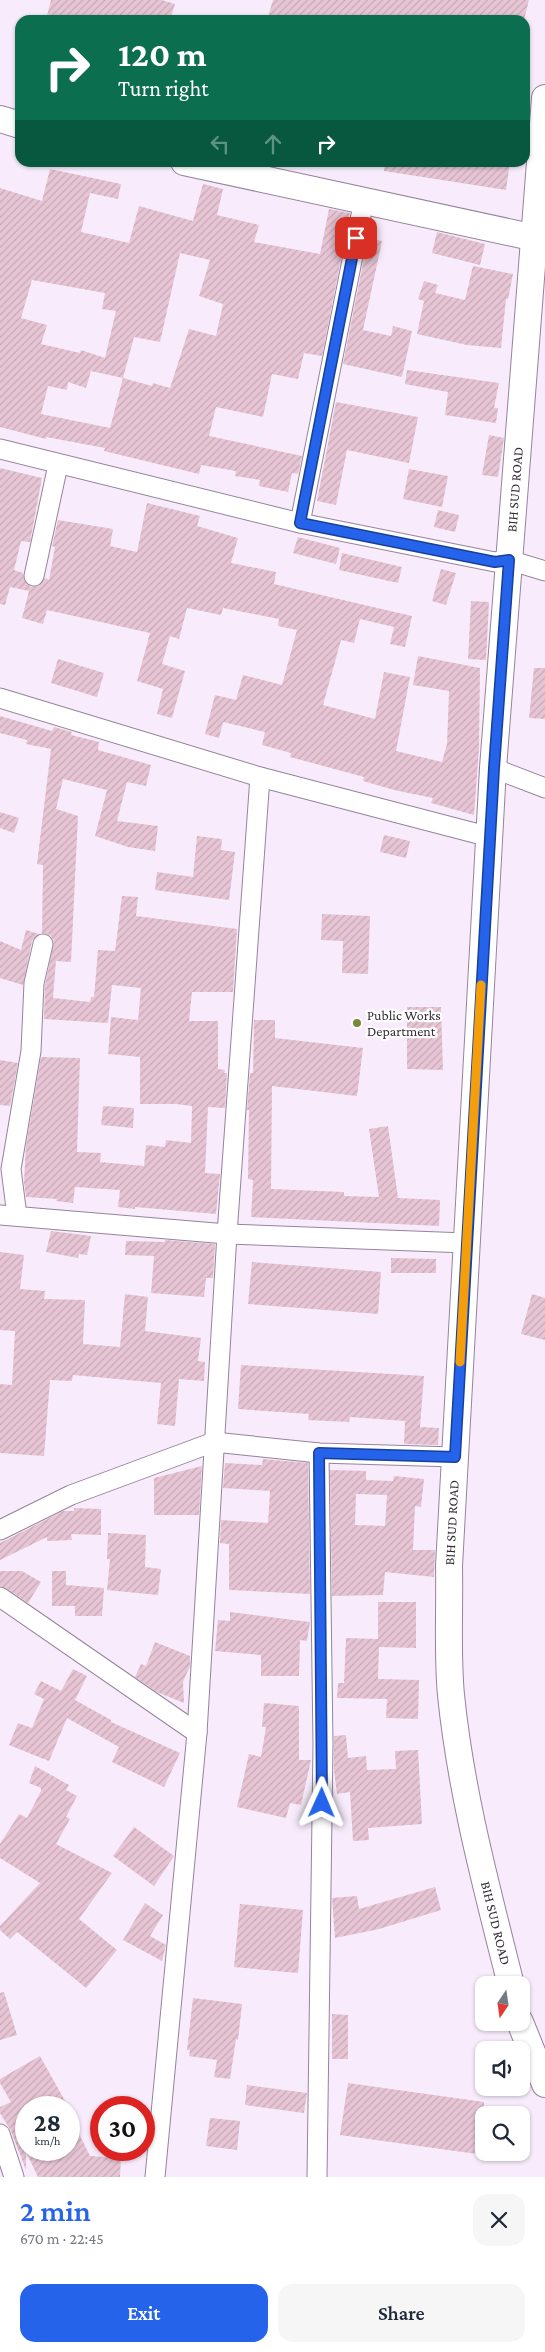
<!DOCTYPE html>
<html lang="en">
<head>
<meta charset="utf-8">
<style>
  :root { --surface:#fff; --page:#f6f6f7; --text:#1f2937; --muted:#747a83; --accent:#2563eb }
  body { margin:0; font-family:"Crimson Pro",serif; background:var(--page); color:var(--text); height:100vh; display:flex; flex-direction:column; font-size:19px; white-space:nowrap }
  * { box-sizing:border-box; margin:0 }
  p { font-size:16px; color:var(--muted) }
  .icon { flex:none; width:28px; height:28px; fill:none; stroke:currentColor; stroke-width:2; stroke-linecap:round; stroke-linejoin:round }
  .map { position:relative; height:2177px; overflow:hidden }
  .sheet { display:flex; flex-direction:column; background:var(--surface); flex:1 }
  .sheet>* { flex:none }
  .guide { position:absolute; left:15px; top:15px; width:515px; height:152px; border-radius:15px; box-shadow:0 1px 4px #0004; background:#0b6e4f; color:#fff; overflow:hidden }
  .needle { width:32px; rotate:193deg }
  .buttons { position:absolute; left:475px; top:1976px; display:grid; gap:10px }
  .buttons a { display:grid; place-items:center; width:55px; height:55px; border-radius:10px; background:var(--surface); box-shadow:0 1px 4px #0004; font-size:25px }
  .speed { position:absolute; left:15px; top:2096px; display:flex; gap:10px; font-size:25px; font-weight:700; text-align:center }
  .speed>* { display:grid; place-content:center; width:65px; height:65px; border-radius:50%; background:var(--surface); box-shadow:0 1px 4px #0004; line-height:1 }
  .speed small { font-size:12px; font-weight:400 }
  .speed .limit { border:8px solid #d22; background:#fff; color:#111 }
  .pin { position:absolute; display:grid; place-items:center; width:42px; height:42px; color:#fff; margin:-21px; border-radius:10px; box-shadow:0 2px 8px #0006 }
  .me { position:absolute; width:55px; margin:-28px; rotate:1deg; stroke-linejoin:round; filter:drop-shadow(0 0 4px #0008) }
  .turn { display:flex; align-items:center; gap:18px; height:105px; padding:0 20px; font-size:22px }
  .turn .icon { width:65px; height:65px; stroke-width:2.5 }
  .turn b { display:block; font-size:35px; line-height:42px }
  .lanes { display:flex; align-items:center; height:48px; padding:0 20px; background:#0003; justify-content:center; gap:25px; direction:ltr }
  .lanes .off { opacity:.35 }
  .round { display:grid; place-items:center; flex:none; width:52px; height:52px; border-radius:15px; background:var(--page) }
  .overview { display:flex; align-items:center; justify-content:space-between; height:85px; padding:0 20px }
  h1 { font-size:30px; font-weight:600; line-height:38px; color:var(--accent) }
  .button { display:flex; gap:10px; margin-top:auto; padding:10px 20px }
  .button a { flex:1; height:58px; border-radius:15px; background:var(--accent); color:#fff; font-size:20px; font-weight:600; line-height:58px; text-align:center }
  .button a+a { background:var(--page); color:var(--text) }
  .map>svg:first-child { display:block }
  .building { fill:url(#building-hatch); fill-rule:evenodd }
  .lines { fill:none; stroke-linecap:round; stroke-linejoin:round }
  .street-casing { stroke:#96839c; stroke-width:21 }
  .secondary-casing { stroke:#96839c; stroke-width:28 }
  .street { stroke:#fff; stroke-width:19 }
  .secondary { stroke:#fff; stroke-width:26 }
  .route-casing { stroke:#184099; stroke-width:12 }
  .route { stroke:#2563eb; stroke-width:9 }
  .slow { stroke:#f59e0b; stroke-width:9 }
  .poi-dot { fill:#788939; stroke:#fefefe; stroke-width:2 }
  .labels { text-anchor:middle; stroke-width:4.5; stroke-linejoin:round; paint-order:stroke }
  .street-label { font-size:14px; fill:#352d37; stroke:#fefefe }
  .poi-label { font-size:14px; fill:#352d37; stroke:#fefefe; text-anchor:start }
</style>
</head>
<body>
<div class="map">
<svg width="545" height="2177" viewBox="0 0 545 2177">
  <defs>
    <pattern id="building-hatch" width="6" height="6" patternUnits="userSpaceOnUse" patternTransform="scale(1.25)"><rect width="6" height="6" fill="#e7c5d4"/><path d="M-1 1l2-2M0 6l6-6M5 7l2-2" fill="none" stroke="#c7aab7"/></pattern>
  </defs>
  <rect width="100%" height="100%" fill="#f8ecfc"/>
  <g class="building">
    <path d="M51,0H162L175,4L170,20H46Z"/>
    <path d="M273,0H529L524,20H409L384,15V20H267Z"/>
    <path d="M385,162H510L506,190L384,171Z"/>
    <path d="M50,169L121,184L118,199L90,193L81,232L129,243L139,206L193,221L203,184L223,189L217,215L259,225L254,242L320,254L329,209L350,213L322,356L304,353L298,379L272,374L263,417L216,407L209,436L302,456L298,474L292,473L288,492L259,486L260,480L235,476L236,471L201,465L199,474L104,451L105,448L46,437V439L0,427V188L42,201ZM180,253L210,260L199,296L223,304L216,336L189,329L170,388L153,383L152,386L123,378L134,337L160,342ZM32,280L105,293L102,309L116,311L105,358L81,350L80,353L41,344L47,325L21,318ZM91,371L123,378L110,428L41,414L48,386L67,390L68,382L86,388Z"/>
    <path d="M437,232L485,244L480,265L432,253Z"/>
    <path d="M368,238L382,241L363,330L391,336L393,326L412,331L402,377L343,364Z"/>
    <path d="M473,266L513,274L508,299H506L501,348L467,345L417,334L424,301L418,299L424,281L438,285L435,293L465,300Z"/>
    <path d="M407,370L499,383L494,408H498L496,423L445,415L448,392L405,384Z"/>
    <path d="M336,402L418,417L409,463L347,450L336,505L317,501Z"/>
    <path d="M489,435L504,438L498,477L482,475Z"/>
    <path d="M0,468L42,478L30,542L21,541L14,570L23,573L24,580L31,587L38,586L45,578L49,580L55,547L52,546L58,520L113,529L110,546L137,552L147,503L200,516L197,526L238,538L231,563L276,572L274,584L412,616L405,647L390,644L394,627L360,619L354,643L341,640L323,705L375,719L384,672L410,677L396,751L442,762L447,744L449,691L413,685L418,656L480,668L479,749L474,815L431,803L433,798L394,790L363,781L364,777L290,757L291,753L262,745L265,732L223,722L219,738L205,734L215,695L236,700L243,675L282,685L297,630L278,626L279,619L223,608L221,615L187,608L179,639L170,636L162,664L185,671L172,718L157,714L163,689L137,681L150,633L47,610L43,624L22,618L29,591L10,587L5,605L0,604Z"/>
    <path d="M409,469L448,476L442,507L403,499Z"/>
    <path d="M438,510L459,515L455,532L434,527Z"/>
    <path d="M298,537L340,548L336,564L293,553Z"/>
    <path d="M342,553L402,567L398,583L339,570Z"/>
    <path d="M441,569L456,573L446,605L432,601Z"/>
    <path d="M471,601L489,602L486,660L468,659Z"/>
    <path d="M58,659L104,673L97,697L51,683Z"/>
    <path d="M534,668H545V719L529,718Z"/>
    <path d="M0,716L52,731L54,727L72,732L71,735L99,742L98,750L151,765L146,786L127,782L117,821L158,826L155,851L128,847L95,836L107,790L63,779L56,809L78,816L71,962L56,961L53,998L90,1002L91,997H94L98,950L115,951L122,896L138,897L136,916L237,929L233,992H192L189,1021H218V1069L225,1070L224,1073H227L225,1108L208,1107L205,1173L220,1174L216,1214L135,1207V1209L118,1207L120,1190L75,1187L73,1203L56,1201L57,1199L26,1197L24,1182L26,1146L41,1057L80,1058L77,1152L101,1153L100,1162L144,1166L146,1145L165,1147L166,1140L191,1143L192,1106L176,1104H140V1057L108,1054L111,1017L138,1020L141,988L112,985L108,1023L44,1019L45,985L54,941L50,935L42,933L43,865L37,864L51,749L26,744L27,740L0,733Z"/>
    <path d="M0,812L19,818L14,833L0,828Z"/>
    <path d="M384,835L410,841L406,858L380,852Z"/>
    <path d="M197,836L222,839L221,850L235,852L229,900L155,890L157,872L193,877Z"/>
    <path d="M322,914L370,916L368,974L342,973L343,941L321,940Z"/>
    <path d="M26,930L39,934L32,941L23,985L0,978V941L21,950Z"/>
    <path d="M407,1007H441L443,1070L407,1069Z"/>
    <path d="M254,1020H275V1038L363,1048L357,1096L272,1086L271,1189L344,1192V1196L379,1197L369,1129L388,1126L398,1198L440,1200L439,1226L251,1217L253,1180L248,1179L249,1110H247L250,1073H253Z"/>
    <path d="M0,1060L18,1063L10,1106L0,1105Z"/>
    <path d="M103,1106L134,1108L133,1128L101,1125Z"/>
    <path d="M51,1231L91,1236L87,1255L79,1254L78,1258L46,1252Z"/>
    <path d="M165,1240L215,1244L213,1278H206L204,1297L151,1293L154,1256L125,1255L126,1241L165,1242Z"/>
    <path d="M0,1252L24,1255L20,1289L45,1291L44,1299L85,1300L83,1344L120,1347L125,1294L148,1297L145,1331L201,1338L198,1361L205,1362L204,1381L179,1379L175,1426L157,1424L161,1383L73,1375L72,1381L50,1380L44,1456L0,1453V1384L12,1385L15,1331L0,1330Z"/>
    <path d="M391,1258L436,1259V1273H391Z"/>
    <path d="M252,1262L381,1272L378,1314L248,1304Z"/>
    <path d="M532,1294L545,1298V1340L521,1334Z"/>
    <path d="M241,1365L424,1376L420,1427L439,1428L438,1445L404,1444L405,1421L350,1417L349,1422L308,1420L309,1414L238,1409Z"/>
    <path d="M263,1459L308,1463L310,1594L229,1590V1544L220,1543L221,1520L268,1523L270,1491L223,1488L225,1463L262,1465Z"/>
    <path d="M202,1466L199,1515H154V1478Z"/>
    <path d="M330,1470L366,1471V1480L393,1481L394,1476L424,1479L421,1507L415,1506L413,1550H435L434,1577L385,1572L383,1595L332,1596ZM356,1494L387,1495L385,1526L355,1525Z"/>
    <path d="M74,1508L101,1509V1535L71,1534L72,1540L47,1541V1537L0,1560V1543L63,1511H74Z"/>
    <path d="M108,1533L146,1535L145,1567L161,1569L158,1595L107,1590L110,1559H107Z"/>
    <path d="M0,1571H22L41,1582L28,1603L6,1588L0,1586Z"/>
    <path d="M52,1571H66V1585L104,1588L102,1616H75V1606H52Z"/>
    <path d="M378,1602H416V1648L379,1647L378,1679L419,1680L418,1719L386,1718L387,1699L337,1698L338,1683H344L346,1638L378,1639Z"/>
    <path d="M230,1612L310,1622L307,1641L300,1640L299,1676H261V1655L215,1651L218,1620L230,1621Z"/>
    <path d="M155,1642L190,1656V1666L183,1682L184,1703L157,1692L135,1677L141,1664L146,1666Z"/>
    <path d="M73,1669L87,1676L75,1700L111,1720V1722L180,1753L164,1787L112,1762L119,1747L67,1718L49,1761L9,1745L18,1723L32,1728L44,1699L34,1694L41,1681L61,1691Z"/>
    <path d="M264,1703L299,1706V1760H311L301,1805L290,1803L286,1818L237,1807L249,1754L261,1757L266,1727H262Z"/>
    <path d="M346,1735L348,1758L366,1756L367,1770L396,1769L395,1751L418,1750L422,1824L368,1828L369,1840L353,1841L350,1792L337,1794L334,1770V1736Z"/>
    <path d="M35,1766L69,1785L66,1790L77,1796L66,1817L70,1819L56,1844L112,1873L79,1919L117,1950L86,1988L17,1932L10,1939L0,1930V1926L40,1883L0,1858V1844L19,1814L27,1818L41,1791V1788L29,1783Z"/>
    <path d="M134,1827L174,1856L154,1886L113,1856Z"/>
    <path d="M435,1887L441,1910L379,1929L335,1938L332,1898L357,1896L359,1909Z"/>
    <path d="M145,1903L163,1915L150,1936L166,1945L162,1961L123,1940Z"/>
    <path d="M240,1904L303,1910L298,1973L234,1967Z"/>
    <path d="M4,1992L17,2035L0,2040V1993Z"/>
    <path d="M193,1998L242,2004L238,2040L236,2039L230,2079L214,2077L217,2060L189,2056L190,2050H187Z"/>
    <path d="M332,2014L348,2015V2059H332Z"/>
    <path d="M40,2056L69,2108H26V2150H69V2113L90,2156L121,2158L120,2177H38L26,2152V2170L11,2131L0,2113V2107L11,2102L0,2083V2079Z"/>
    <path d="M348,2083L484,2102V2155L340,2135Z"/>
    <path d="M247,2085L307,2093L304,2113L245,2105Z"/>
    <path d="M210,2118L240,2121L237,2150L206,2146Z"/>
  </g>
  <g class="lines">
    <g class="street-casing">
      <g id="street">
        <path d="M0,449L300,523L495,562L509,560L545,571"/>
        <path d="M300,523L364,200"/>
        <path d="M34,576L58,465"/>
        <path d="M0,698L260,777L490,837"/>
        <path d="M493,768L545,788"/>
        <path d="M0,1215L227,1234L466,1243"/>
        <path d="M17,1216L11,1169L31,1051L34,983L43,944"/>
        <path d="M0,1530L71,1495L214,1442L319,1453L455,1457"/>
        <path d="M0,1597L197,1733"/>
        <path d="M0,2134L14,2177"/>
        <path d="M155,2177L197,1733L227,1234L260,777"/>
        <path d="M317,2177L323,1744L319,1453"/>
      </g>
    </g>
    <g class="secondary-casing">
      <g id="secondary">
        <path d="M0,119L20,125"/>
        <path d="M184,162L545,240"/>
        <path id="s1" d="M511,1985C487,1889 461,1794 451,1695C447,1653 450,1609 449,1566L493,768L545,98"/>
        <path d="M520,2022L545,2084"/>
      </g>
    </g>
    <use href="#street" class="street"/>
    <use href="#secondary" class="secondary"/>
  </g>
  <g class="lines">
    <g class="route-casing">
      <path id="route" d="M322,1803L319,1453L455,1457L494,768L509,560L495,562L300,523L356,238"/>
    </g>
    <use href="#route" class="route"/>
    <path class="slow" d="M460,1362L481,985"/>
  </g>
  <circle class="poi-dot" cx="357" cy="1023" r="5"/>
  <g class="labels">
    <g class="street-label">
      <text dy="5" stroke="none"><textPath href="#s1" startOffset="1504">BIH SUD ROAD</textPath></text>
      <text dy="5" stroke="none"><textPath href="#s1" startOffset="469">BIH SUD ROAD</textPath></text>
      <text transform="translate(496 1923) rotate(76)" y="5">BIH SUD ROAD</text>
    </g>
    <g class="poi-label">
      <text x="367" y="1020">Public Works<tspan x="367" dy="16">Department</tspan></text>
    </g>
  </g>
</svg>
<div class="buttons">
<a><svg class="needle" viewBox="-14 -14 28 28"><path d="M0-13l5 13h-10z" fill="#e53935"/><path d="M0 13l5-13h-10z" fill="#747a83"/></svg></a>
<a><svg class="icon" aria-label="sound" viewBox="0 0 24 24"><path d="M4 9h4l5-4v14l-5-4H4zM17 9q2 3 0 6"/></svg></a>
<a><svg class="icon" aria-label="search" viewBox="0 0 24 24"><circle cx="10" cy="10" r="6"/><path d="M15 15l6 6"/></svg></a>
</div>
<div class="speed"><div>28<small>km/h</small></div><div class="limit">30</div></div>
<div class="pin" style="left:356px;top:238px;background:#d93025"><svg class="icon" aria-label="arrive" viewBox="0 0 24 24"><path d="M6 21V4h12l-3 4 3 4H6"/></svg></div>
<svg class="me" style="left:322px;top:1803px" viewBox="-20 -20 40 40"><path d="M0-17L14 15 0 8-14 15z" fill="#2563eb" stroke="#fff" stroke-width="4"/></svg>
<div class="guide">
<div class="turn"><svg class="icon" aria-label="right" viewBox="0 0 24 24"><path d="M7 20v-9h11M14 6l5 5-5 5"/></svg><div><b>120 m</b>Turn right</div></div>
<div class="lanes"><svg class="icon off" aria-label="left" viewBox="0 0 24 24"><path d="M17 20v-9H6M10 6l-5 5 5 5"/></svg><svg class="icon off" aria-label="ahead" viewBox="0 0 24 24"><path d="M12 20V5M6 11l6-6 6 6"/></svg><svg class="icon" aria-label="right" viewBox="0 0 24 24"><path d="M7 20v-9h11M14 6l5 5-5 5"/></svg></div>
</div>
</div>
<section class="sheet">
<div class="overview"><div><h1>2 min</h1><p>670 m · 22:45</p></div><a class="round"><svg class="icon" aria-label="close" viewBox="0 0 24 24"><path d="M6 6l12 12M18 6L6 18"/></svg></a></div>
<div class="button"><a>Exit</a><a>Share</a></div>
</section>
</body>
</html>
